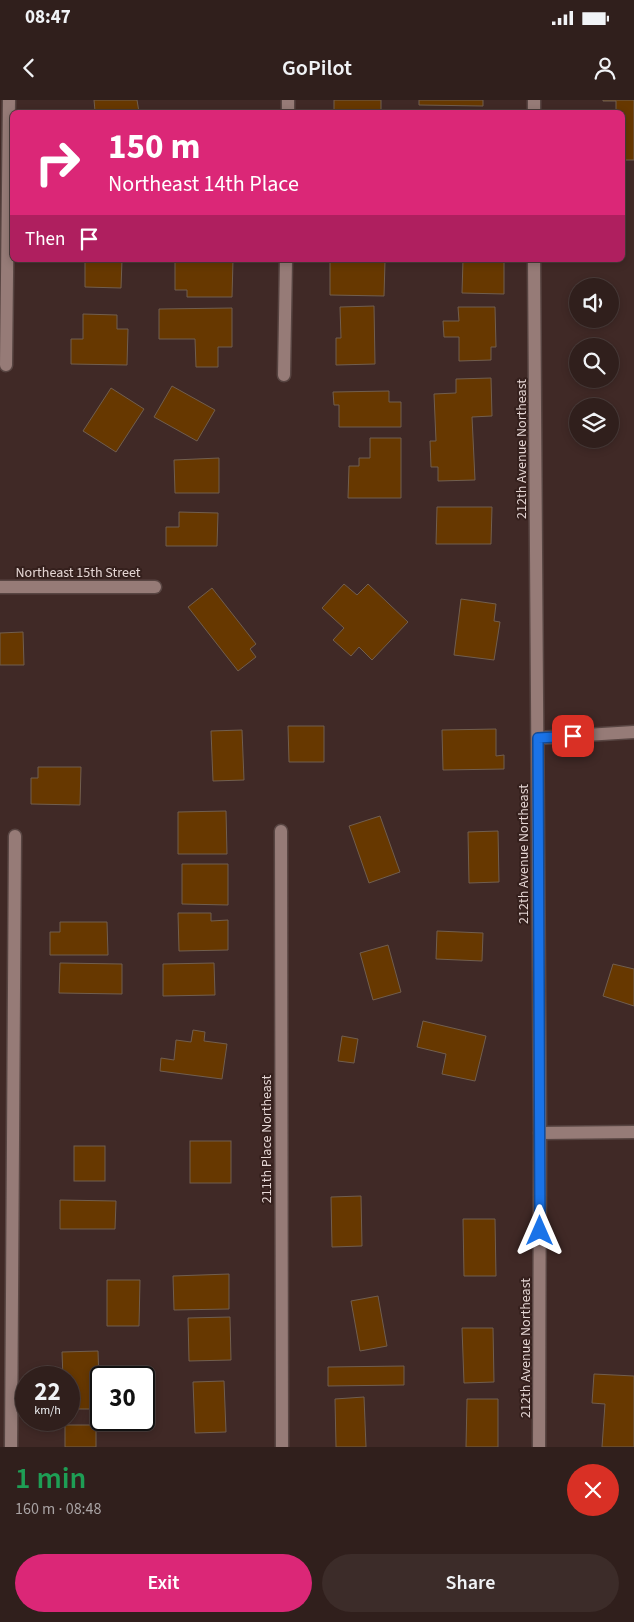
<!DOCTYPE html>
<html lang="en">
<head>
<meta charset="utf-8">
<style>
  :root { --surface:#301f1c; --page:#3c2c29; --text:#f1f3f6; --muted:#a8a2a3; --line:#4b3d3b; --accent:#db2777 }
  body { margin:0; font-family:"Source Sans 3",sans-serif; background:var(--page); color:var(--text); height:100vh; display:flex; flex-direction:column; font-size:19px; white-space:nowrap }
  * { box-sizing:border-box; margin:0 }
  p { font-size:16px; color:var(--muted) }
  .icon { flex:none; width:28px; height:28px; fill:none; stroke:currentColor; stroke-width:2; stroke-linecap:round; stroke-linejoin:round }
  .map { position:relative; height:1347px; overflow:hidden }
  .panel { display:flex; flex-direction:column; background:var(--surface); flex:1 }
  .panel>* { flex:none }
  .top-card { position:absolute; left:10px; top:10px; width:615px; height:152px; border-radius:8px; box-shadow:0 2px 8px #0003,0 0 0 1px var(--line); background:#db2777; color:#fff; overflow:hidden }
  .tools { position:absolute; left:569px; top:178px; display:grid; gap:10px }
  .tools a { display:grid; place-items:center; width:50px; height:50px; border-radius:50%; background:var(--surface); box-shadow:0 2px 8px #0003,0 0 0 1px var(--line); font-size:25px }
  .speed { position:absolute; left:15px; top:1266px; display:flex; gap:10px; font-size:25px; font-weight:700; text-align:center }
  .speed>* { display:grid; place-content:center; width:65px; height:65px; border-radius:50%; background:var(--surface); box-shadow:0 2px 8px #0003,0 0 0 1px var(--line); line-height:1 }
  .speed small { font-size:12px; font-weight:400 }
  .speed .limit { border:2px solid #111; border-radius:8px; background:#fff; color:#111 }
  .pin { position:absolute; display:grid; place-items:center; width:42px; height:42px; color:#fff; margin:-21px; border-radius:10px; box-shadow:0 2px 8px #0006 }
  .me { position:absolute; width:55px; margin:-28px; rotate:0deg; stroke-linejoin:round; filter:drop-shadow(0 0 4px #0008) }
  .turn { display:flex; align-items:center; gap:18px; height:105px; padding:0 15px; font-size:22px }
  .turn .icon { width:65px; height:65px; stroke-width:2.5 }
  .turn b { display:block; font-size:35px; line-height:42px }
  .then { display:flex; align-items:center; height:48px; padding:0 15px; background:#0003; gap:10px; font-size:19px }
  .round { display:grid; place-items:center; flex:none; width:52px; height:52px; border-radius:26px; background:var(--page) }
  .head { display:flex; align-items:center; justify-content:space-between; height:85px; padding:0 15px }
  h1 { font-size:30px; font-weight:600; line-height:38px; color:#1e9e55 }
  .primary-button { display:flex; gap:10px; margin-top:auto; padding:10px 15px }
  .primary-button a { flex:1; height:58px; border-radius:30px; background:var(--accent); color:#fff; font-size:20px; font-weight:600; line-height:58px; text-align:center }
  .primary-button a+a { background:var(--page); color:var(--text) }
  .status { display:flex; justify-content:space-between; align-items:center; height:35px; padding:0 25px; background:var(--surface); direction:ltr }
  .status svg { height:14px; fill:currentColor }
  header { display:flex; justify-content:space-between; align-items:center; height:65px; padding:0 15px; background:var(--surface); font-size:22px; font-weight:600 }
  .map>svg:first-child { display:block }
  .building { fill:#673800; stroke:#715e4e }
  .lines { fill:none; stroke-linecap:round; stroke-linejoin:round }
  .street-casing { stroke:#584542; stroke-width:15 }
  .street { stroke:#967b77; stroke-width:12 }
  .route-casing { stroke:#114b97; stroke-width:12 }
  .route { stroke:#1a73e8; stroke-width:9 }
  .labels { text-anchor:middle; stroke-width:4; stroke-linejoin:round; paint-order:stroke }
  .street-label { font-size:14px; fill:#e5d6d4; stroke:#35201d }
</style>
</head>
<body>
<div class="status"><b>08:47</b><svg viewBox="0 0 49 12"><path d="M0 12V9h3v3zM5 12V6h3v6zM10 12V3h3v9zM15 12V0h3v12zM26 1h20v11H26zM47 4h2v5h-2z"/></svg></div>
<header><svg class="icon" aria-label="back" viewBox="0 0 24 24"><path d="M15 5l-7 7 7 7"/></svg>GoPilot<svg class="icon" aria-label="person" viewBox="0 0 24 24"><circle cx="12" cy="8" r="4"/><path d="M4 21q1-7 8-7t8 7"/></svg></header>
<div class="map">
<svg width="634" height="1347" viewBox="0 0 634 1347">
  <rect width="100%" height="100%" fill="#402926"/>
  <g class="building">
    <path d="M94,0H137L139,12H105V10L95,11Z"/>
    <rect x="334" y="0" width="47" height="12"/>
    <path d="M419,0H483V6L419,5Z"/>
    <path d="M603,0H634V60H624V42H622V12H616V1H603Z"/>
    <path d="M232,10L233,12H175V11Z"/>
    <path d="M85,160H122L121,188L85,187Z"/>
    <path d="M175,160H233L232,197H187V190H175Z"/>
    <path d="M330,160L385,161L384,196L330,195Z"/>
    <path d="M463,160H504V194L462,193Z"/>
    <path d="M374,206L375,264L336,265V238H341L340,207Z"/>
    <path d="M458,207H495L496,247H491V260L459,261V237H444L443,221H459Z"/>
    <path d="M232,208V247H218V267H196L195,239H159V209Z"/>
    <path d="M83,214L117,215V229H128L127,265L71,264V239H83Z"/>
    <path d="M491,278L492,316L472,317L475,380L438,381V367H431L430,341H436L434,294L456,293V279Z"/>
    <path d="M172,286L215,310L197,341L154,317Z"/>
    <path d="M111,288L144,309L116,352L83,331Z"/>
    <path d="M389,291V302H401V327H339V305H334L333,292Z"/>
    <path d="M370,338H401V398H348L349,366H359V358H370Z"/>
    <path d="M219,358V393H175L174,360Z"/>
    <path d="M437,407H492L491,444H436Z"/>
    <path d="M179,412L218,413L217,446H166V427H179Z"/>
    <path d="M344,484L357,495L368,484L408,522L372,560L359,547L351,556L333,540L344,528L322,508Z"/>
    <path d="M212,488L256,544L250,549L256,557L238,571L188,507Z"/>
    <path d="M461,499L496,504L494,521L500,522L494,560L454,555Z"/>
    <path d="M23,532L24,565H0V533Z"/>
    <path d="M288,626H324V662H289Z"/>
    <path d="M496,629V656L504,655V669L443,670L442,630Z"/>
    <path d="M242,630L244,680L213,681L211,631Z"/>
    <path d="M38,667H81L80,705L31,704V678H38Z"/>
    <path d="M226,711L227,754H178V712Z"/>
    <path d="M380,716L400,772L369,783L349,726Z"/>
    <path d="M498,731L499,782L469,783L468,732Z"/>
    <path d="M182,764H228V805L182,804Z"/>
    <path d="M178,813H211V821L228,820V850L179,851Z"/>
    <path d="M60,822H107L108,855H50V832H60Z"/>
    <path d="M437,831L483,833L482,861L436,859Z"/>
    <path d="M388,845L401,892L373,900L360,853Z"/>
    <path d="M60,863L122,864V894L59,893Z"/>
    <path d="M214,863L215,895L163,896V864Z"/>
    <path d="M613,864L634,869V906L603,896Z"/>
    <path d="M423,921L486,936L475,981L442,974L446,954L417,947Z"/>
    <path d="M193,930L205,932L204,941L227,944L222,979L160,971L161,958L174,960L176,940L191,942Z"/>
    <path d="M342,936L358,939L354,963L338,961Z"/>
    <rect x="190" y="1041" width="41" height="42"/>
    <rect x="74" y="1046" width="31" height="35"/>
    <path d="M361,1096L362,1146L332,1147L331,1097Z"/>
    <path d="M60,1100L116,1101L115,1129H60Z"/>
    <path d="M463,1119H495L496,1176H464Z"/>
    <path d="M229,1174V1209L174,1210L173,1176Z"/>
    <path d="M107,1180H140L139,1226H107Z"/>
    <path d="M378,1196L387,1246L360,1251L351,1201Z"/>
    <path d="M230,1217L231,1260L189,1261L188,1218Z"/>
    <path d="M462,1228H493L494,1282L464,1283Z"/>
    <path d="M98,1251L99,1282H101V1309H69V1278H63L62,1252Z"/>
    <path d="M404,1266V1285L328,1286V1267Z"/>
    <path d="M594,1274L634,1276V1347H602L605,1304L592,1303Z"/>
    <path d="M224,1281L226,1332L195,1333L193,1282Z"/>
    <path d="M364,1297L366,1347H336L335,1299Z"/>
    <path d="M467,1299H498V1347H466Z"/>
    <rect x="65" y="1325" width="31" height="22"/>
  </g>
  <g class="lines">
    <g class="street-casing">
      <g id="street">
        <path d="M288,12V0"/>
        <path d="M534,12V0"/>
        <path d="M534,160L540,1033L539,1347"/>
        <path d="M6,265L9,0"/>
        <path d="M284,275L286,160"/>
        <path d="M0,487H155"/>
        <path d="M538,638L634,632"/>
        <path d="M281,731L282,1347"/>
        <path d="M540,1033L634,1032"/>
        <path d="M11,1347L15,736"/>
      </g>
    </g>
    <use href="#street" class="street"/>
  </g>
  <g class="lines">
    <g class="route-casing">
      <path id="route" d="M540,1131L538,638L573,636"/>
    </g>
    <use href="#route" class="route"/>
  </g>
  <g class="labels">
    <g class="street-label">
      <text transform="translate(521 349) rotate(-90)" y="5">212th Avenue Northeast</text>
      <text x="78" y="477">Northeast 15th Street</text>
      <text transform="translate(523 754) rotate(-90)" y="5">212th Avenue Northeast</text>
      <text transform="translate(266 1039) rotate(-90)" y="5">211th Place Northeast</text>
      <text transform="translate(525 1248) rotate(-90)" y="5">212th Avenue Northeast</text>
    </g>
  </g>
</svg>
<div class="tools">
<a><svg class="icon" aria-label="sound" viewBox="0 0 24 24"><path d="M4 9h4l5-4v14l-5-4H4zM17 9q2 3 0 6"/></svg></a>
<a><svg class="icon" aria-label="search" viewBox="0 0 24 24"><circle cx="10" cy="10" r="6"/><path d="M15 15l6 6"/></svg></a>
<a><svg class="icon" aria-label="layers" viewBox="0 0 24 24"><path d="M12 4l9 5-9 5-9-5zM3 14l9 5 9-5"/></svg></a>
</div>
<div class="speed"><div>22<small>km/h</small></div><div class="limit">30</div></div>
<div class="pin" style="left:573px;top:636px;background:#d93025"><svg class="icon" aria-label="arrive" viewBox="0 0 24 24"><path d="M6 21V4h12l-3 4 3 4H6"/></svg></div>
<svg class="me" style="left:540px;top:1131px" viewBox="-20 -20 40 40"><path d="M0-17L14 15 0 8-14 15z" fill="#1a73e8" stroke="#fff" stroke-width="4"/></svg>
<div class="top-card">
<div class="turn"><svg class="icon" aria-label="right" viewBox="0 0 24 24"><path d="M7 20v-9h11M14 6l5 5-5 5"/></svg><div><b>150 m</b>Northeast 14th Place</div></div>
<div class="then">Then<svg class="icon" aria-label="arrive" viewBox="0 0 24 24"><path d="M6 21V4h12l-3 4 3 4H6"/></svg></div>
</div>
</div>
<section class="panel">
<div class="head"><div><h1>1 min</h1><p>160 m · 08:48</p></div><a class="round" style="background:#d93025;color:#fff"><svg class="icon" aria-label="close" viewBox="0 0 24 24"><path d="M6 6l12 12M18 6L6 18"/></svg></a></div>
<div class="primary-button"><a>Exit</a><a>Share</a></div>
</section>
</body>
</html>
